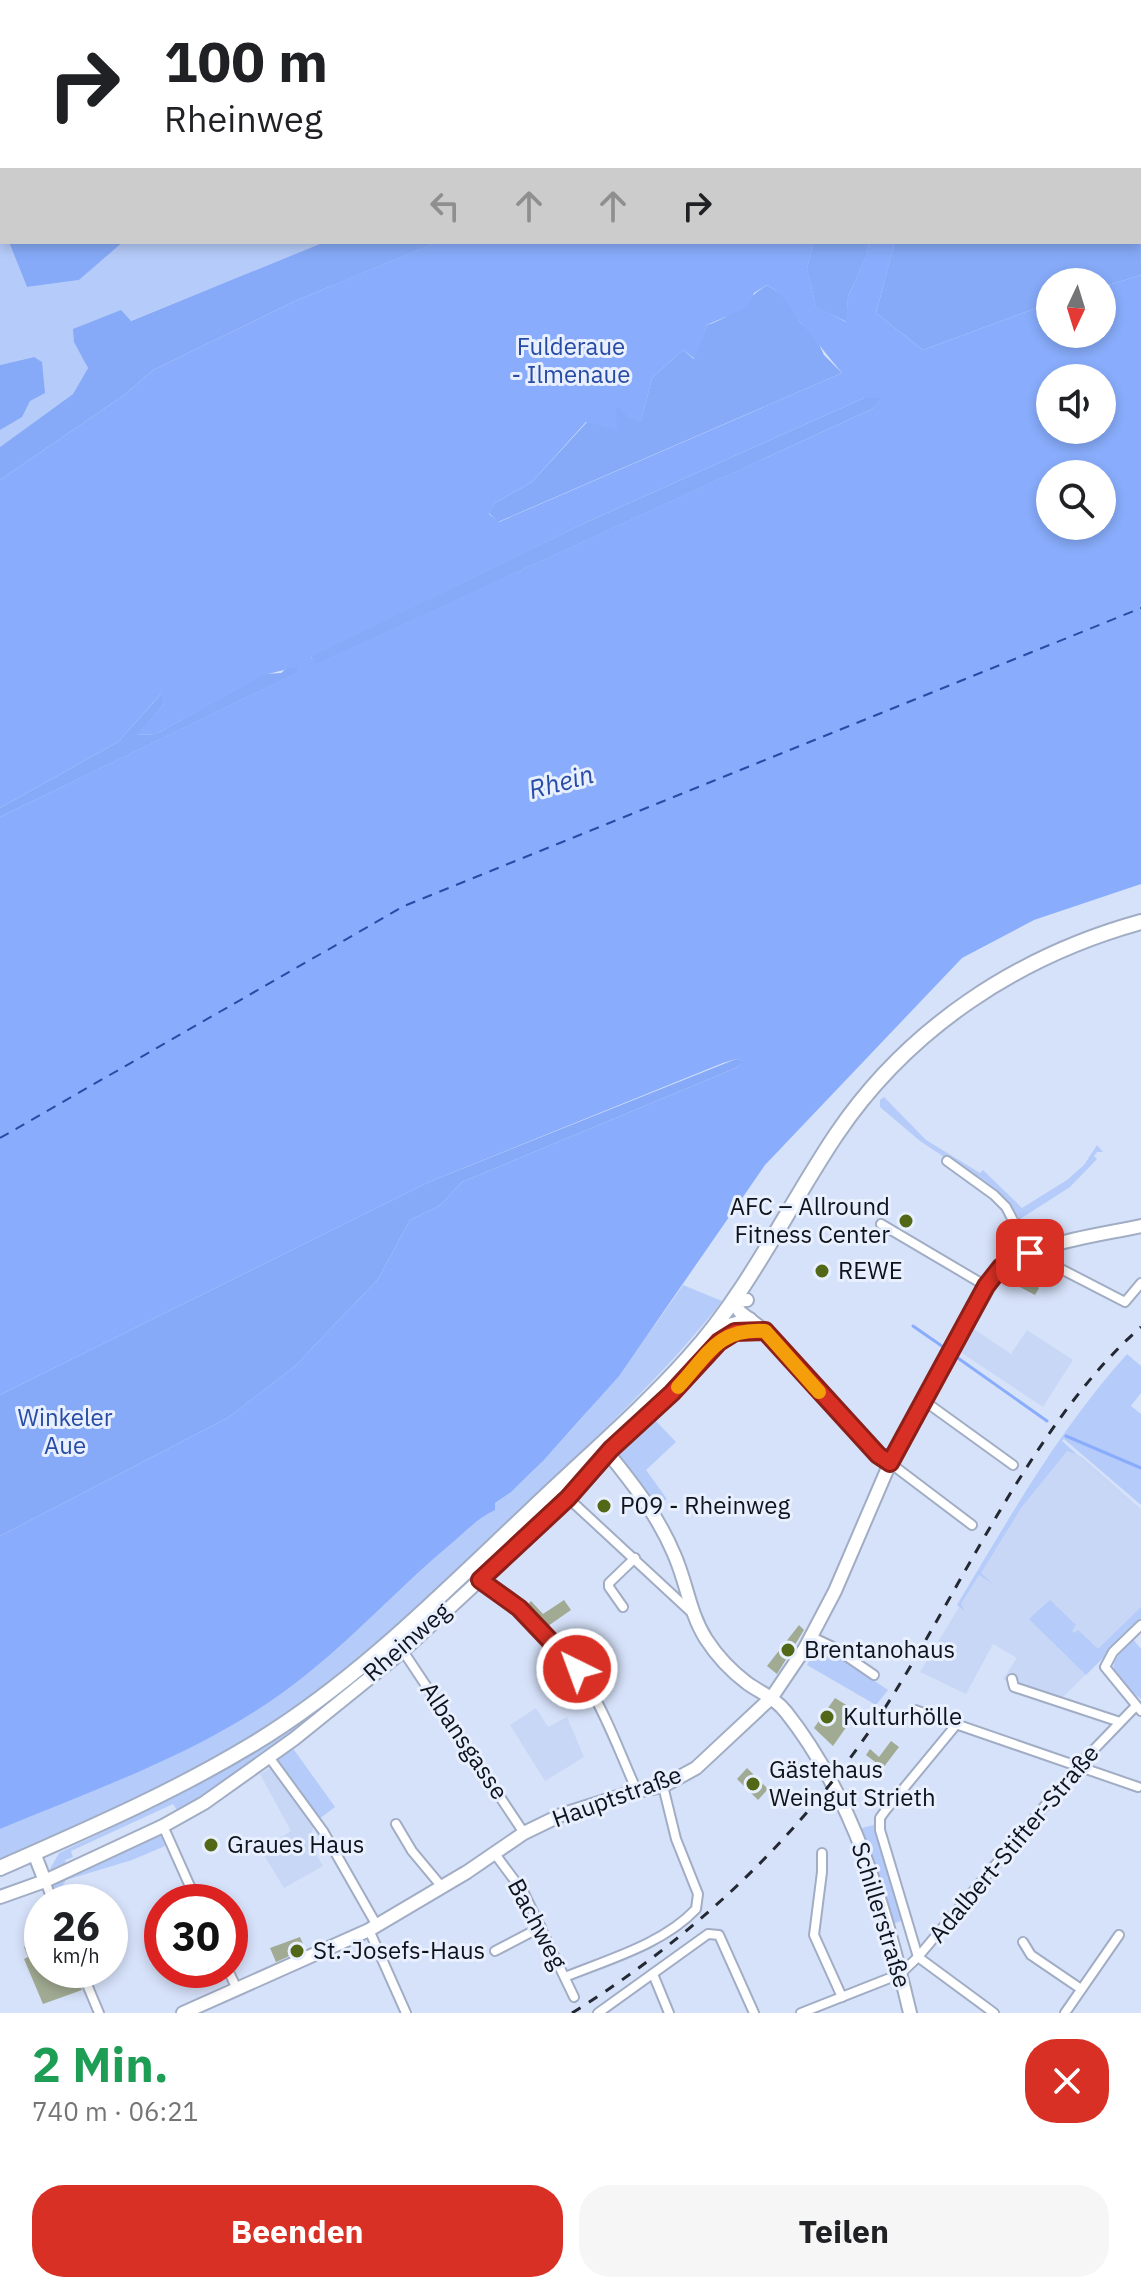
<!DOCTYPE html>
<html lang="de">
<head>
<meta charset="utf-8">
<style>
  :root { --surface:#fff; --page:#f6f6f6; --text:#202124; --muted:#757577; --accent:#d93025 }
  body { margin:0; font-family:"IBM Plex Sans",sans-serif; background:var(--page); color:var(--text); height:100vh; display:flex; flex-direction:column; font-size:30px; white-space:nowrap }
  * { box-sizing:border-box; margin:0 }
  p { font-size:26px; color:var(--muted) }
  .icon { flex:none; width:44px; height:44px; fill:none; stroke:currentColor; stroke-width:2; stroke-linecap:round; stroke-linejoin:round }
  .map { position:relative; height:2013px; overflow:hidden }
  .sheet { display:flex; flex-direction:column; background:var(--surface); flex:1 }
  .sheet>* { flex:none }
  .banner { position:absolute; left:0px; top:0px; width:1142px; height:244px; box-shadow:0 4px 12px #0003; background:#fff; color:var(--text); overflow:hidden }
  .needle { width:52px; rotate:184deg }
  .buttons { position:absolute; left:1036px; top:268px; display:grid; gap:16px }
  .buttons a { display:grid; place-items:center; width:80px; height:80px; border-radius:50%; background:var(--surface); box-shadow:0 4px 12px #0003; font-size:40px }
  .speed { position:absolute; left:24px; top:1884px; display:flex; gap:16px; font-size:40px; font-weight:700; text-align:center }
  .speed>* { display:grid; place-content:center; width:104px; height:104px; border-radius:50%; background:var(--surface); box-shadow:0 4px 12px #0003; line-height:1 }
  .speed small { font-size:20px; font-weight:400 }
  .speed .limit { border:12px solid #d22; background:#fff; color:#111 }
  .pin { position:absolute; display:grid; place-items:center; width:68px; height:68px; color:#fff; margin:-34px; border-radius:16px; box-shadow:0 4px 12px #0006 }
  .me { position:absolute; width:88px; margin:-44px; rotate:318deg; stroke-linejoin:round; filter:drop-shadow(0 0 6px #0008) }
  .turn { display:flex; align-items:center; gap:28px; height:168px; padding:0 32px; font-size:36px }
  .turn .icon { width:104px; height:104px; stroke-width:2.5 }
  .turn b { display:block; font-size:56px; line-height:68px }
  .lanes { display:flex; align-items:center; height:76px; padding:0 32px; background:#0003; justify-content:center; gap:40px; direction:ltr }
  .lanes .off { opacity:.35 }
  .round { display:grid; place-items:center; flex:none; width:84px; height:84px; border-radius:32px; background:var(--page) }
  .headline { display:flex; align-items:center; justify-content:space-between; height:136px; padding:0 32px }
  h1 { font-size:48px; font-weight:800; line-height:60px; color:#1e9e55 }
  .action { display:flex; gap:16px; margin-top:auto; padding:16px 32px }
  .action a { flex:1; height:92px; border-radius:32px; background:var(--accent); color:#fff; font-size:32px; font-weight:800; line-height:92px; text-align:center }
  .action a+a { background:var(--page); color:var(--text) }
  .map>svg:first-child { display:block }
  .built { fill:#c8d7f6 }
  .green { fill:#b5cbf9 }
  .forest { fill:#86aaf8 }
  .water { fill:#89adfc; fill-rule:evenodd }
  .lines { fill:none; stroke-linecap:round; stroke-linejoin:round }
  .stream { stroke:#89adfc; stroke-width:3 }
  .ferry { stroke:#284ca6; stroke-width:2; stroke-dasharray:10 8; stroke-linecap:butt }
  .building { fill:#a1aa92 }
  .street-casing { stroke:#a1adc4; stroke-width:12 }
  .secondary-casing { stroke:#a1adc4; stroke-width:16 }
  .primary-casing { stroke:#a1adc4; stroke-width:18 }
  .street { stroke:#fff; stroke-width:8 }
  .secondary { stroke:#fff; stroke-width:12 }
  .primary { stroke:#fff; stroke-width:14 }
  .rail { stroke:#232832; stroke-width:3; stroke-dasharray:10 10; stroke-linecap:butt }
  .route-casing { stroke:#8d1f18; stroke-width:20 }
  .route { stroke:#d93025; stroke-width:14 }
  .slow { stroke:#f59e0b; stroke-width:14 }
  .poi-dot { fill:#526817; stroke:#e8effe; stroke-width:3 }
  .labels { text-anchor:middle; stroke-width:6; stroke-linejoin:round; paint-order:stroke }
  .park-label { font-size:24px; fill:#284ca5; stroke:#e8effe }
  .poi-label { font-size:24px; fill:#0f131b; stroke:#e8effe; text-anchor:start }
  .street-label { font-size:24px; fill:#0f131b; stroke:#e8effe }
  .water-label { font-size:26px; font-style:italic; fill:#284ca6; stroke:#e8effe }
</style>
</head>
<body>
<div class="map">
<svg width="1141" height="2013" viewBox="0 0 1141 2013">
  <rect width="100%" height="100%" fill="#d6e2fa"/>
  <g class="built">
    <path d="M971,1327L1011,1354L1027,1330L1073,1360L1043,1407L959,1351Z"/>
    <path d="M1056,1445L1082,1457L1141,1509V1620L1059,1701L1003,1679L1017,1658L993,1644L966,1694L920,1672Z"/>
    <path d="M536,1708L548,1727L567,1717L584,1757L545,1781L510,1725Z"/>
    <path d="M272,1767L314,1824L309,1842L323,1866L284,1888L261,1850L291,1831L260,1774Z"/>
  </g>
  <g class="green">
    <path d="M12,0H1141V271L1102,282L217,286L130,321L79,348L88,368L73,394L0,447V430C36,408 30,396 33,357L0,365V216L2,242H9L27,287L79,280L123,242H1140V2H10Z"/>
    <path d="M884,1097L926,1140L980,1173L983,1170L1022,1208L1067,1180L1084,1165L1097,1145L1103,1152H1097L1094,1156L1097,1159L1070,1187L1020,1219L997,1192L920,1141L880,1107V1100Z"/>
    <path d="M683,1285L722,1301C666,1373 599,1435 533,1497C458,1568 385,1642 301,1703C208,1769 105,1815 0,1859V1829C108,1784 220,1746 312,1670C361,1630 403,1584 452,1543C465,1532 479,1517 494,1510L495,1503C521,1486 541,1463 562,1440C608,1391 645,1340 683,1285Z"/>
    <path d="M1127,1354L1141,1366V1393L1131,1406L1141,1414V1505L1064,1439L1062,1441L1141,1512L1078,1455L1067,1451L1021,1508L981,1573L993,1584L979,1575L961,1604L965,1611L957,1605C1010,1517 1058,1431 1127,1354Z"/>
    <path d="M651,1416L676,1442L646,1470L667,1499L655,1505L614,1450Z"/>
    <path d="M471,1576L473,1579C402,1647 326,1711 244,1767L243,1771L212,1788L179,1813L173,1804L71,1851L73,1857L65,1860L67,1867L62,1870L50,1869L59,1853C220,1778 344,1702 471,1576Z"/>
    <path d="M1050,1600L1076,1625L1072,1631L1075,1633L1078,1630L1098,1649L1141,1607V1620L1086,1675L1029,1619Z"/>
    <path d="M1133,1639L1141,1649V1699C1109,1673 1103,1669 1133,1639Z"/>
    <path d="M819,1644L888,1690L876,1705L807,1665Z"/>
    <path d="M292,1747L335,1807L319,1819L277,1759Z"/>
    <path d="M874,1825L903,1920L893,1924L862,1828Z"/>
    <path d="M161,1835L165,1846L132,1860L66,1880L61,1888L53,1891L50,1883Z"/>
  </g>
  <g class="forest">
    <path d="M1140,101L1141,275L1102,287V282H1050V303L923,350L876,313L895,242H1140Z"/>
    <path d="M9,242H123L79,280L27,287Z"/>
    <path d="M325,242H437L293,302L153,370L124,395L0,480V447L73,394L88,368L74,342L73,329L121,310L131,321Z"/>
    <path d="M814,242H869L867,254L848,297L847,322L816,307L807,269Z"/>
    <path d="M767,285L784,296L800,322L815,336L824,355L842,373L498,522L489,513L495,503L532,482L587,422L615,404L641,421L652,378L683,350L694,359L707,325C736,316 743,300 767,285Z"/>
    <path d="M34,357L42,362L45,393L30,401L22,417L0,430V365Z"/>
    <path d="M864,398H882L872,409L315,665L311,656L587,522Z"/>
    <path d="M288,667H297L299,672L0,817V808L118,742L162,693L164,704L137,735L156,734L264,674L281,673Z"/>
    <path d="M736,1059L744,1061L738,1067L462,1182L439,1206L410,1220L378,1279L295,1366L229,1417L0,1536V1395L429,1182Z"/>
  </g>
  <g class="water">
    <path d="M806,0H1110L804,2Z"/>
    <path d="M437,242H814L807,269L816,306L846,322L848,297L867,254L869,242H895L876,313L923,350L1050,303V334H1102V287L1141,275V884L1034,920L962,958L765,1165L619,1376L543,1461L511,1492L495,1503V1510C479,1517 465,1532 452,1543C404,1583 361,1630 312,1670C221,1746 108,1784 0,1829V1536L229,1417L295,1366L378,1279L410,1220L439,1206L462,1182L738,1067L743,1061L736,1059L723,1063L429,1182L0,1395V817L298,672L296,667L264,675L156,734L136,735L164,704L161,694L118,742L0,808V480L124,395L153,370L293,302ZM767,285C790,298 786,306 801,323C815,340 828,356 842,373L499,522L489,514L495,503L532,482L586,422L617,430L616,405L629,418L641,422L652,378L683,350L695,359L707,325L748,307L754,293ZM1050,378H1102V430H1050ZM864,398H881L872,409L316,664L311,657L587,522ZM1050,474H1102V526H1050Z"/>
  </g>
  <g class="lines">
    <g class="stream">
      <path d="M913,1326L949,1351"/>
      <path d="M955,1356L1047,1421"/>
      <path d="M1066,1436L1141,1468"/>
    </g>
    <path class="ferry" d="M0,1138L404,906L1141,608"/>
  </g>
  <g class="building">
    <path d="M1030,1262L1038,1265L1036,1269L1040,1271L1033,1284L1039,1288L1035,1295L1014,1284L1023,1267L1026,1269Z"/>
    <path d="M564,1600L571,1610L548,1626L526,1606L531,1601L543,1614Z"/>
    <path d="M799,1625L804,1630L777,1674L767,1666Z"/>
    <path d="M835,1698L848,1706L854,1716L833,1746L814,1728Z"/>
    <path d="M891,1741L899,1747L883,1768L866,1755L870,1749L879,1757Z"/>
    <path d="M747,1768L768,1789L758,1800L737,1779Z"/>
    <path d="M300,1937L305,1949L276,1962L270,1948Z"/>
    <path d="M42,1939V1970H74L82,1990L43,2004L24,1959L28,1957L24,1947Z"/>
  </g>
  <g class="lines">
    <g class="street-casing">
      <g id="street">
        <path d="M947,1161L994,1195L1006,1207L1030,1253L1125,1302L1141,1283"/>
        <path d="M881,1224L986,1286"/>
        <path d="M1009,1262L1005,1248L1018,1224"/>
        <path d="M923,1400L1013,1465"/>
        <path d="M608,1453L672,1393L726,1336L743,1330H762"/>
        <path d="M890,1463L972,1525"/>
        <path d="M568,1498L690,1611"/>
        <path d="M480,1580C520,1608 561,1642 587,1684C607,1716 621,1756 637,1791"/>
        <path d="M623,1607L609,1587V1583L635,1558"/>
        <path d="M1141,1625L1113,1652L1105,1667L1141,1711"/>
        <path d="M812,1637L833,1647L874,1675"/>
        <path d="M403,1651L524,1833"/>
        <path d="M1012,1679L1014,1687L1120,1722"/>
        <path d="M915,1710L1138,1787"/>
        <path d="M956,1725L885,1811L880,1818V1830L918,1957L994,2013"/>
        <path d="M269,1757L323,1831L376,1924"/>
        <path d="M396,1824L412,1851L442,1887"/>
        <path d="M163,1826L197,1902"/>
        <path d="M822,1853V1872L814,1935L842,1997"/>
        <path d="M495,1854L524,1893L574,1997"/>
        <path d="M45,1881L53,1902"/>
        <path d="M369,1930L406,2013"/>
        <path d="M1023,1942L1031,1955L1081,1989"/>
        <path d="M495,1951L541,1927"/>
        <path d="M81,1970L99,2013"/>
        <path d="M228,1970L236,1987"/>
        <path d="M653,1974L669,2013"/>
        <path d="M565,1977C609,1959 663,1944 696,1909L698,1894L676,1839L663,1786"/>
        <path d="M598,2013L708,1934L719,1935L754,2013"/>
        <path d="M801,2013L900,1974L918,1957L1079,1765L1135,1707"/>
        <path d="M1065,2013L1119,1935"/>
      </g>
    </g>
    <g class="secondary-casing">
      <g id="secondary">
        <path d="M747,1300L733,1301L740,1312L765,1331L878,1455L890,1463"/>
        <path d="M712,1330L750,1319"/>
        <path d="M34,1853L45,1881"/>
        <path d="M0,1897L45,1881L163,1826L204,1803L294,1739L403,1651L568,1498L608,1453C634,1485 658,1516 674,1554C687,1583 689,1612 706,1639C717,1656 731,1671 747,1683C761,1693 775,1698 786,1712C854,1798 885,1907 910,2013"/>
        <path d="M183,2013L369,1930L467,1872L524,1833L561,1815L637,1791L663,1786L696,1768L772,1697L805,1648L835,1591L890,1463L996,1273C1022,1244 1102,1235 1141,1226"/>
      </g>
    </g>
    <g class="primary-casing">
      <path id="primary" d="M0,1868C86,1830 172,1793 253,1744C357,1681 443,1593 531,1510C584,1459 641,1411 689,1357C749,1291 787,1208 836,1135C908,1028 1018,956 1141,922"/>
    </g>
    <use href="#street" class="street"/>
    <use href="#secondary" class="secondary"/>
    <use href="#primary" class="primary"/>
    <path class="rail" d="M572,2013C704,1931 817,1820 898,1687C968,1573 1041,1414 1141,1327"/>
  </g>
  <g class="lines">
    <g class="route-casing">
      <path id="route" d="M577,1669L519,1608L480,1580L568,1498L611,1449L672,1393L719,1342L735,1332L765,1331L878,1455L890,1463L986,1286L1001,1267L1030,1253"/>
    </g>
    <use href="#route" class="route"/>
    <path class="slow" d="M678,1387C708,1355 717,1328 765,1331L819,1392"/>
  </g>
  <g class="poi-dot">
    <circle cx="906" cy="1221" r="8"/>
    <circle cx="822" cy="1271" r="8"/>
    <circle cx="604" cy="1506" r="8"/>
    <circle cx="788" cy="1650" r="8"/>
    <circle cx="827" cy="1717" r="8"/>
    <circle cx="753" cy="1784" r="8"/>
    <circle cx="211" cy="1845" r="8"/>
    <circle cx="297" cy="1951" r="8"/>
  </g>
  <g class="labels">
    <g class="park-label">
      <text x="571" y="355">Fulderaue<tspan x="571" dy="28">- Ilmenaue</tspan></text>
      <text x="65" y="1426">Winkeler<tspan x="65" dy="28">Aue</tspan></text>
    </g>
    <g class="poi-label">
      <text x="890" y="1215" text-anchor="end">AFC – Allround<tspan x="890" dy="28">Fitness Center</tspan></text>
      <text x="838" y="1279">REWE</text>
      <text x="620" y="1514">P09 - Rheinweg</text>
      <text x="804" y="1658">Brentanohaus</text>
      <text x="843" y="1725">Kulturhölle</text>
      <text x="769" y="1778">Gästehaus<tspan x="769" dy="28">Weingut Strieth</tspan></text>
      <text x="227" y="1853">Graues Haus</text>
      <text x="313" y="1959">St.-Josefs-Haus</text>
    </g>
    <g class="street-label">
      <text transform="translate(407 1642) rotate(-41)" y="8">Rheinweg</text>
      <text transform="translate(464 1741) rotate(56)" y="8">Albansgasse</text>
      <text transform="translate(617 1797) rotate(-20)" y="8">Hauptstraße</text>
      <text transform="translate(1014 1844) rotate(-50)" y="8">Adalbert-Stifter-Straße</text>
      <text transform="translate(881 1915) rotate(73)" y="8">Schillerstraße</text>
      <text transform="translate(537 1924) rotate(62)" y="8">Bachweg</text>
    </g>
    <g class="water-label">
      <text transform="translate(561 782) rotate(-15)" y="9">Rhein</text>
    </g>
  </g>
</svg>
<div class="buttons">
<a><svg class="needle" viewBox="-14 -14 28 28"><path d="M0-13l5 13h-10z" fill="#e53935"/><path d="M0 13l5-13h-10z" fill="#757577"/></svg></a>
<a><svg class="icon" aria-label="sound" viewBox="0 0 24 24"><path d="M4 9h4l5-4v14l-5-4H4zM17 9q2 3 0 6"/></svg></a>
<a><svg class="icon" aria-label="search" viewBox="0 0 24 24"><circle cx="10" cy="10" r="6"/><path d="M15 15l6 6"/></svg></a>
</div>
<div class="speed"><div>26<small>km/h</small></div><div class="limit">30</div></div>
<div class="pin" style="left:1030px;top:1253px;background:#d93025"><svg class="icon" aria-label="arrive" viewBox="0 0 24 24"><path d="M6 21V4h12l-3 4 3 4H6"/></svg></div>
<svg class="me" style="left:577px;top:1669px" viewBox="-20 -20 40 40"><circle r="17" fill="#d93025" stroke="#fff" stroke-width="3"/><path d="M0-11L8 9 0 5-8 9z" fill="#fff"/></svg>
<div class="banner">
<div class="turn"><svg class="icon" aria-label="right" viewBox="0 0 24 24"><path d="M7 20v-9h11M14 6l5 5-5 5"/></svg><div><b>100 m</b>Rheinweg</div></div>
<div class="lanes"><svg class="icon off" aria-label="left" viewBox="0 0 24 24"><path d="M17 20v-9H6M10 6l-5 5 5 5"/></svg><svg class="icon off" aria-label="ahead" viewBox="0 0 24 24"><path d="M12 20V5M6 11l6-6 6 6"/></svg><svg class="icon off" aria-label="ahead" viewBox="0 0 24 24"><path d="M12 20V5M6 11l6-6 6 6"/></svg><svg class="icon" aria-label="right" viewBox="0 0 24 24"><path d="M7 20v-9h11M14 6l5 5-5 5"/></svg></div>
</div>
</div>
<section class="sheet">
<div class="headline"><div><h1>2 Min.</h1><p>740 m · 06:21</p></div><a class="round" style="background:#d93025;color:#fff"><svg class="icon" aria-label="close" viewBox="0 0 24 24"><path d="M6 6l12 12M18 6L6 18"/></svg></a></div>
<div class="action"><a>Beenden</a><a>Teilen</a></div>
</section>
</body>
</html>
